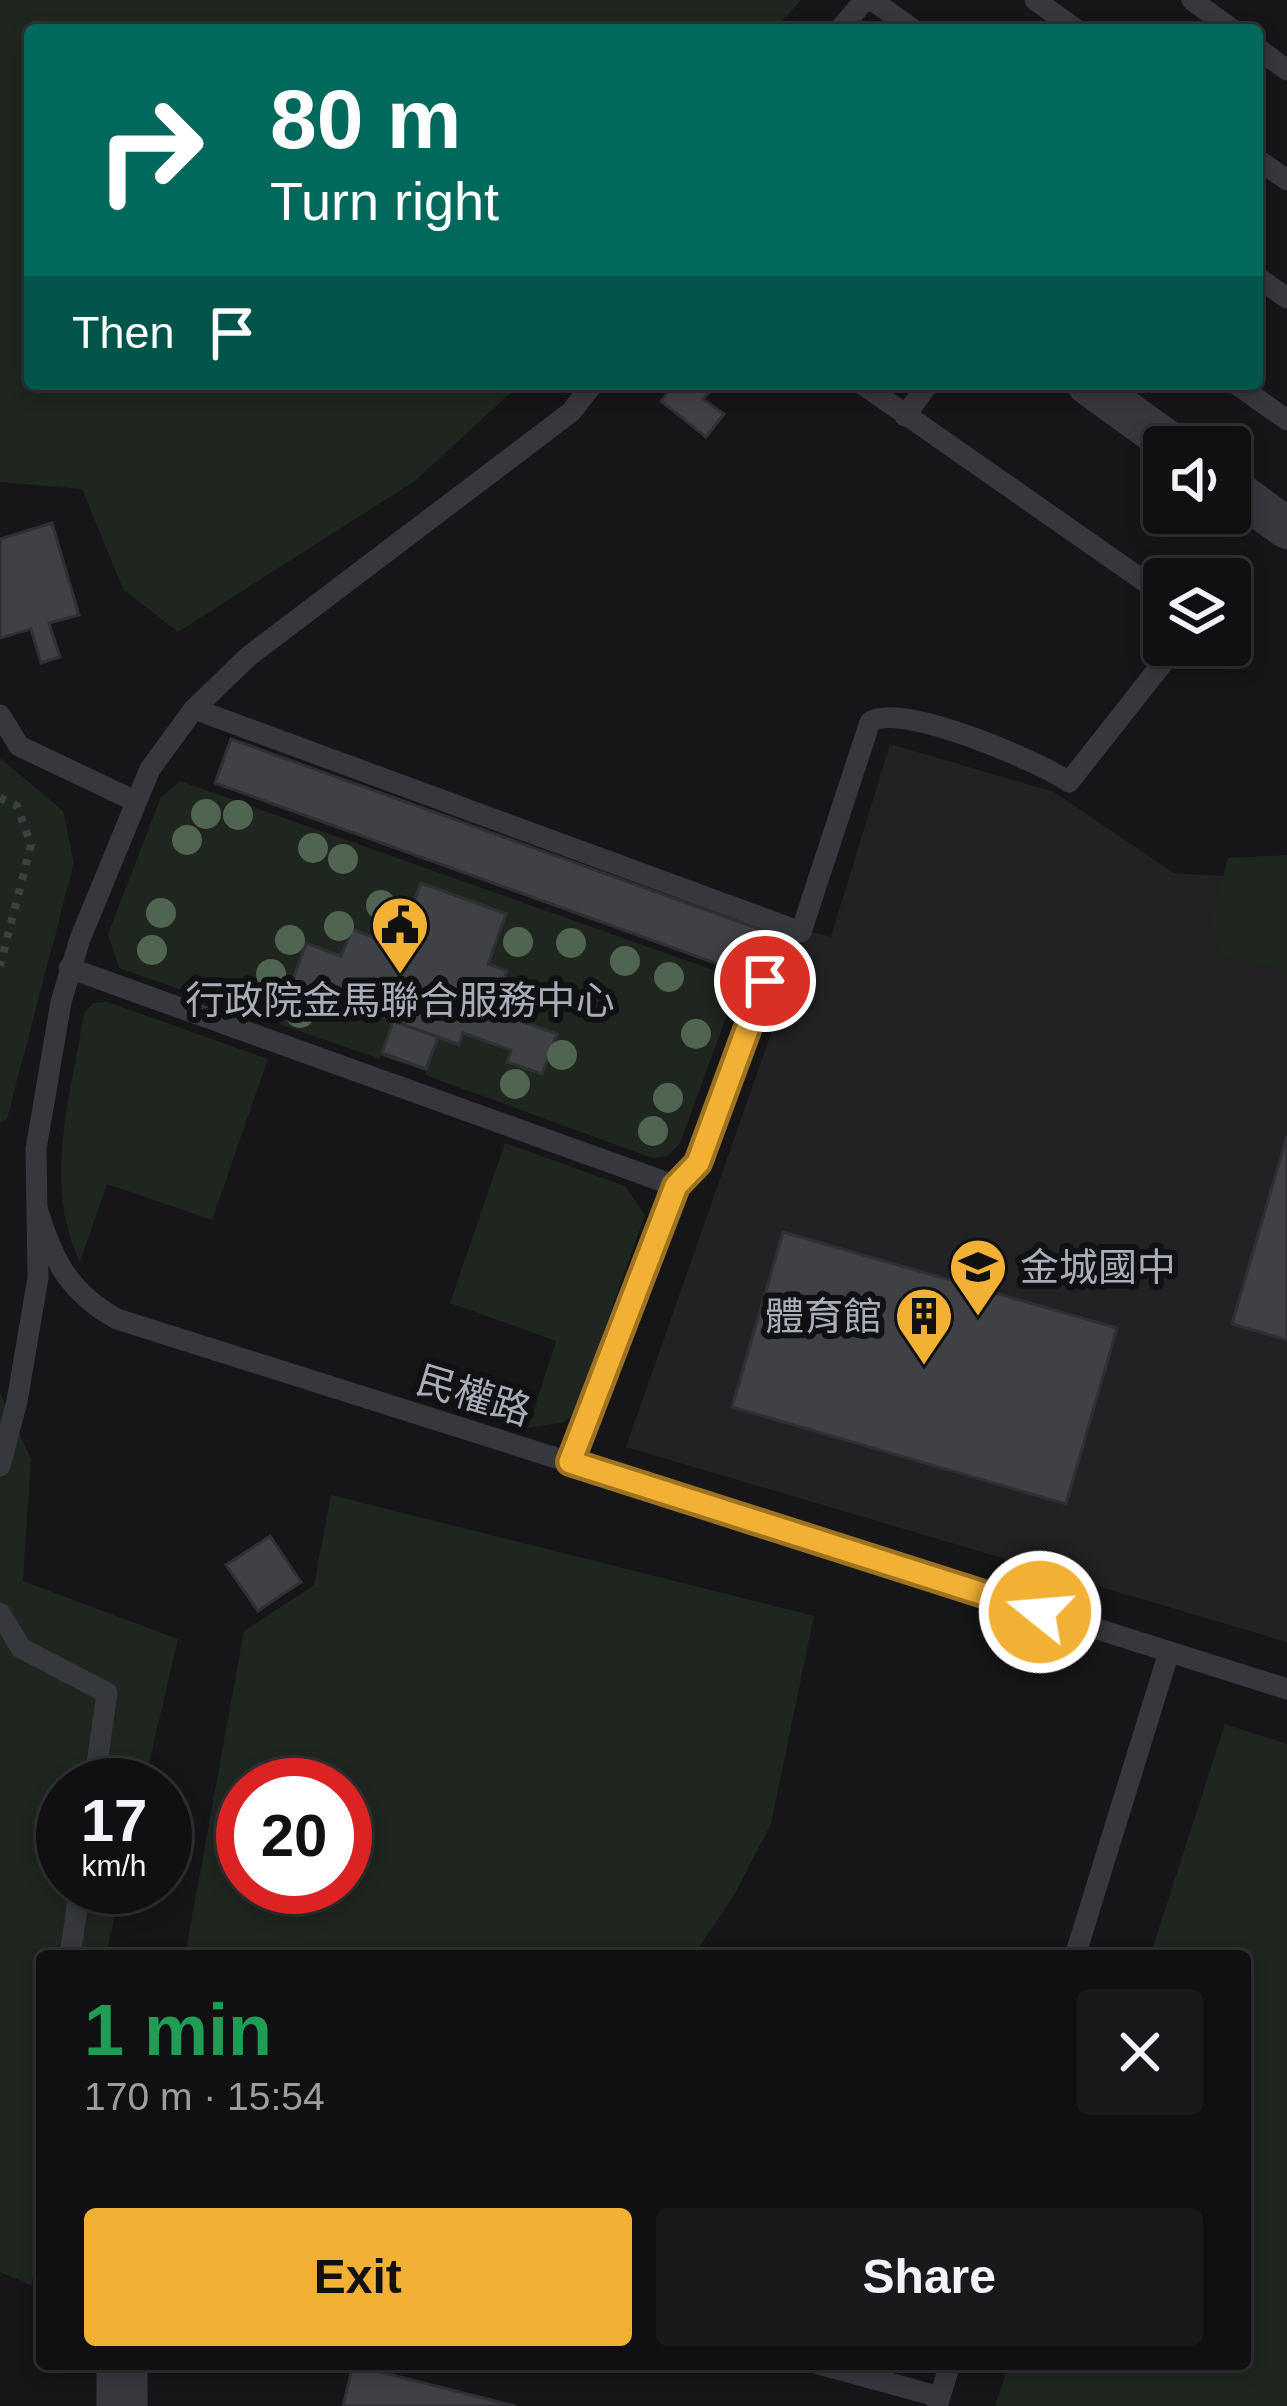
<!DOCTYPE html>
<html lang="en">
<head>
<meta charset="utf-8">
<style>
  :root { --surface:#101012; --page:#19191b; --text:#f1f3f6; --muted:#9c9d9f; --line:#303032; --accent:#f2b134 }
  body { margin:0; font-family:Helvetica,"Noto Sans TC",sans-serif; background:var(--page); color:var(--text); height:100vh; display:flex; flex-direction:column; font-size:45px; white-space:nowrap }
  * { box-sizing:border-box; margin:0 }
  p { font-size:39px; color:var(--muted) }
  .icon { flex:none; width:66px; height:66px; fill:none; stroke:currentColor; stroke-width:2; stroke-linecap:round; stroke-linejoin:round }
  .map { position:relative; flex:1; overflow:hidden }
  .panel { position:absolute; left:36px; top:1950px; width:1215px; height:420px; display:flex; flex-direction:column; background:var(--surface); border-radius:12px; box-shadow:0 6px 18px #0003,0 0 0 3px var(--line) }
  .panel>* { flex:none }
  .top-card { position:absolute; left:24px; top:24px; width:1239px; height:366px; border-radius:12px; box-shadow:0 6px 18px #0003,0 0 0 3px var(--line); background:#00695c; color:#fff; overflow:hidden }
  .tools { position:absolute; left:1143px; top:426px; display:grid; gap:24px }
  .tools a { display:grid; place-items:center; width:108px; height:108px; border-radius:12px; background:var(--surface); box-shadow:0 6px 18px #0003,0 0 0 3px var(--line); font-size:60px }
  .speed { position:absolute; left:36px; top:1758px; display:flex; gap:24px; font-size:60px; font-weight:700; text-align:center }
  .speed>* { display:grid; place-content:center; width:156px; height:156px; border-radius:50%; background:var(--surface); box-shadow:0 6px 18px #0003,0 0 0 3px var(--line); line-height:1 }
  .speed small { font-size:30px; font-weight:400 }
  .speed .limit { border:18px solid #d22; background:#fff; color:#111 }
  .pin { position:absolute; display:grid; place-items:center; width:102px; height:102px; color:#fff; margin:-51px; border:6px solid #fff; border-radius:50%; box-shadow:0 3px 12px #0007 }
  .me { position:absolute; width:132px; margin:-66px; rotate:287deg; stroke-linejoin:round; filter:drop-shadow(0 0 9px #0008) }
  .turn { display:flex; align-items:center; gap:42px; height:252px; padding:0 48px; font-size:54px }
  .turn .icon { width:156px; height:156px; stroke-width:2.5 }
  .turn b { display:block; font-size:84px; line-height:102px }
  .then { display:flex; align-items:center; height:114px; padding:0 48px; background:#0003; gap:24px; font-size:45px }
  .round { display:grid; place-items:center; flex:none; width:126px; height:126px; border-radius:12px; background:var(--page) }
  .summary { display:flex; align-items:center; justify-content:space-between; height:204px; padding:0 48px }
  h1 { font-size:72px; font-weight:700; line-height:90px; color:#1e9e55 }
  .cta { display:flex; gap:24px; margin-top:auto; padding:24px 48px }
  .cta a { flex:1; height:138px; border-radius:12px; background:var(--accent); color:#111; font-size:48px; font-weight:700; line-height:138px; text-align:center }
  .cta a+a { background:var(--page); color:var(--text) }
  .map>svg:first-child { display:block }
  .built { fill:#222225 }
  .green { fill:#1e261f; fill-rule:evenodd }
  .building { fill:#404145; stroke:#303034; stroke-width:3 }
  .lines { fill:none; stroke-linecap:round; stroke-linejoin:round }
  .path { stroke:#3d3f44; stroke-width:8; stroke-dasharray:6 9; stroke-linecap:butt }
  .service { stroke:#37383d; stroke-width:21 }
  .minor { stroke:#37383d; stroke-width:42 }
  .tertiary { stroke:#37383d; stroke-width:51 }
  .tree { fill:#506452 }
  .route-casing { stroke:#9d7322; stroke-width:30 }
  .route { stroke:#f2b134; stroke-width:21 }
  .labels { text-anchor:middle; stroke-width:12; stroke-linejoin:round; paint-order:stroke }
  .poi-label { font-size:39px; fill:#a8adb8; stroke:#111113 }
  .street-label { font-size:39px; fill:#a8adb8; stroke:#111113 }
</style>
</head>
<body>
<div class="map">
<svg width="1287" height="2406" viewBox="0 0 1287 2406">
  <rect width="100%" height="100%" fill="#161618"/>
  <path class="built" d="M890,744L1054,792L1174,873L1287,880V1642L626,1447L807,931L831,937Z"/>
  <g class="green">
    <path d="M0,0H801L774,30H30V384H520L415,481L178,632L123,589L82,489L0,482Z"/>
    <path d="M0,758L63,811L74,863L7,1119L0,1123Z"/>
    <path d="M180,781L716,971L728,986L731,1004L680,1143L668,1156L652,1158L425,1075L438,1037L459,1044L463,1033L511,1050L507,1062L541,1074L557,1034L521,1021L531,994L503,983L507,971L488,964L505,913L422,884L402,934L383,926L378,939L352,929L341,956L306,943L292,982L327,995L331,985L378,1002L374,1014L393,1021L380,1059L119,968L108,934L161,797Z"/>
    <path d="M1287,855V970L1221,956L1211,921L1228,858Z"/>
    <path d="M108,1002L268,1059L212,1220L107,1184L80,1262C42,1185 71,1094 84,1014L93,1003Z"/>
    <path d="M505,1143L625,1186L645,1215L575,1412L564,1422L528,1428L556,1341L450,1303Z"/>
    <path d="M0,1393L31,1459L23,1581L178,1639L144,1785H63V1887H121L106,1956H42V2239L31,2285L0,2272Z"/>
    <path d="M331,1495L814,1616L771,1824L733,1897L693,1956H185L244,1631L314,1585ZM243,1785H345V1887H243Z"/>
    <path d="M1225,1724L1287,1744V2406H995L1009,2364H1245V1956H1150Z"/>
  </g>
  <g class="building">
    <path d="M674,384H716L703,399L724,414L706,437L661,401Z"/>
    <path d="M52,523L79,615L49,623L60,657L41,663L31,629L0,638V539Z"/>
    <path d="M231,739L795,942L779,986L215,783Z"/>
    <path d="M421,883L506,914L488,964L507,971L503,983L531,994L521,1021L557,1034L542,1074L507,1062L511,1050L463,1033L459,1045L438,1037L426,1069L384,1055L393,1021L373,1014L378,1002L331,985L328,995L292,982L306,943L341,956L352,929L378,939L383,926L402,934Z"/>
    <path d="M393,1021L438,1037L426,1069L382,1053Z"/>
    <path d="M1287,1136V1340L1232,1324Z"/>
    <path d="M783,1232L1117,1328L1066,1504L732,1407Z"/>
    <path d="M270,1536L301,1582L258,1611L226,1565Z"/>
    <path d="M353,2365L515,2406H343Z"/>
  </g>
  <g class="lines">
    <path class="path" d="M0,798L17,806L31,845L0,966"/>
    <g class="service">
      <path d="M872,0L914,30"/>
      <path d="M1035,0L1077,30"/>
      <path d="M1192,0L1233,30"/>
      <path d="M839,30L865,0"/>
      <path d="M1257,48L1287,70"/>
      <path d="M1257,159L1287,180"/>
      <path d="M1257,277L1287,298"/>
      <path d="M862,384L1164,595"/>
      <path d="M1236,384L1287,420"/>
      <path d="M905,416L928,384"/>
      <path d="M194,709L801,932L870,722C900,701 1038,761 1069,782L1177,645"/>
      <path d="M0,715L19,746L135,801"/>
      <path d="M69,968L676,1186"/>
      <path d="M38,1211C53,1261 70,1293 117,1319L1287,1689"/>
      <path d="M570,1463L676,1186L698,1163L765,981"/>
      <path d="M0,1466L17,1401L38,1278L36,1149L61,1002L80,939L150,769L194,709L249,656L571,412L593,384"/>
      <path d="M0,1613L21,1648L107,1693L94,1785"/>
      <path d="M70,1956L80,1887"/>
      <path d="M1075,1956L1169,1652"/>
      <path d="M819,2364L940,2397"/>
      <path d="M937,2406L950,2364"/>
    </g>
    <g class="minor">
      <path d="M1088,384L1175,447"/>
      <path d="M1230,487L1287,528"/>
    </g>
    <path class="tertiary" d="M122,2364V2406"/>
  </g>
  <g class="tree">
    <circle cx="206" cy="814" r="15"/>
    <circle cx="238" cy="815" r="15"/>
    <circle cx="187" cy="840" r="15"/>
    <circle cx="313" cy="848" r="15"/>
    <circle cx="343" cy="859" r="15"/>
    <circle cx="381" cy="905" r="15"/>
    <circle cx="161" cy="913" r="15"/>
    <circle cx="339" cy="926" r="15"/>
    <circle cx="290" cy="940" r="15"/>
    <circle cx="518" cy="942" r="15"/>
    <circle cx="571" cy="943" r="15"/>
    <circle cx="152" cy="950" r="15"/>
    <circle cx="625" cy="961" r="15"/>
    <circle cx="271" cy="974" r="15"/>
    <circle cx="669" cy="977" r="15"/>
    <circle cx="300" cy="1013" r="15"/>
    <circle cx="696" cy="1034" r="15"/>
    <circle cx="562" cy="1055" r="15"/>
    <circle cx="515" cy="1084" r="15"/>
    <circle cx="668" cy="1098" r="15"/>
    <circle cx="653" cy="1131" r="15"/>
  </g>
  <g class="lines">
    <g class="route-casing">
      <path id="route" d="M765,981L698,1163L676,1186L570,1462L1040,1612"/>
    </g>
    <use href="#route" class="route"/>
  </g>
  <defs>
    <g id="civic-pin" transform="scale(3)"><path d="M0 17L-7.5 6A9.5 9.5 0 1 1 7.5 6Z" fill="#f2b134" stroke="#111113"/><path d="M-.6-6.5H3V-4.5H.6V-3L4-1V1h2V6H-6V1h2V-1L-.6-3ZM-1.2 2.5V6h2.4V2.5Z" fill="#111"/></g>
    <g id="school-pin" transform="scale(3)"><path d="M0 17L-7.5 6A9.5 9.5 0 1 1 7.5 6Z" fill="#f2b134" stroke="#111113"/><path d="M0-5L7-2L0 1L-7-2ZM-4 1L0 2.5L4 1V4Q0 6-4 4Z" fill="#111"/></g>
    <g id="building-pin" transform="scale(3)"><path d="M0 17L-7.5 6A9.5 9.5 0 1 1 7.5 6Z" fill="#f2b134" stroke="#111113"/><path d="M-4-6H4V6H1V3H-1V6H-4ZM-2.5-4.3h1.7v1.8h-1.7ZM.8-4.3h1.7v1.8H.8ZM-2.5-1h1.7V.8h-1.7ZM.8-1h1.7V.8H.8Z" fill="#111"/></g>
  </defs>
  <g fill-rule="evenodd">
    <use href="#civic-pin" x="400" y="925"/>
    <use href="#school-pin" x="978" y="1267"/>
    <use href="#building-pin" x="924" y="1316"/>
  </g>
  <g class="labels">
    <g class="poi-label">
      <text x="400" y="1014">行政院金馬聯合服務中心</text>
      <text x="1020" y="1281" text-anchor="start">金城國中</text>
      <text x="882" y="1330" text-anchor="end">體育館</text>
    </g>
    <g class="street-label">
      <text transform="translate(474 1395) rotate(17)" y="14">民權路</text>
    </g>
  </g>
</svg>
<div class="tools">
<a><svg class="icon" aria-label="sound" viewBox="0 0 24 24"><path d="M4 9h4l5-4v14l-5-4H4zM17 9q2 3 0 6"/></svg></a>
<a><svg class="icon" aria-label="layers" viewBox="0 0 24 24"><path d="M12 4l9 5-9 5-9-5zM3 14l9 5 9-5"/></svg></a>
</div>
<div class="speed"><div>17<small>km/h</small></div><div class="limit">20</div></div>
<div class="pin" style="left:765px;top:981px;background:#d93025"><svg class="icon" aria-label="arrive" viewBox="0 0 24 24"><path d="M6 21V4h12l-3 4 3 4H6"/></svg></div>
<svg class="me" style="left:1040px;top:1612px" viewBox="-20 -20 40 40"><circle r="17" fill="#f2b134" stroke="#fff" stroke-width="3"/><path d="M0-11L8 9 0 5-8 9z" fill="#fff"/></svg>
<div class="top-card">
<div class="turn"><svg class="icon" aria-label="right" viewBox="0 0 24 24"><path d="M7 20v-9h11M14 6l5 5-5 5"/></svg><div><b>80 m</b>Turn right</div></div>
<div class="then">Then<svg class="icon" aria-label="arrive" viewBox="0 0 24 24"><path d="M6 21V4h12l-3 4 3 4H6"/></svg></div>
</div>
<section class="panel">
<div class="summary"><div><h1>1 min</h1><p>170 m · 15:54</p></div><a class="round"><svg class="icon" aria-label="close" viewBox="0 0 24 24"><path d="M6 6l12 12M18 6L6 18"/></svg></a></div>
<div class="cta"><a>Exit</a><a>Share</a></div>
</section>
</div>
</body>
</html>
